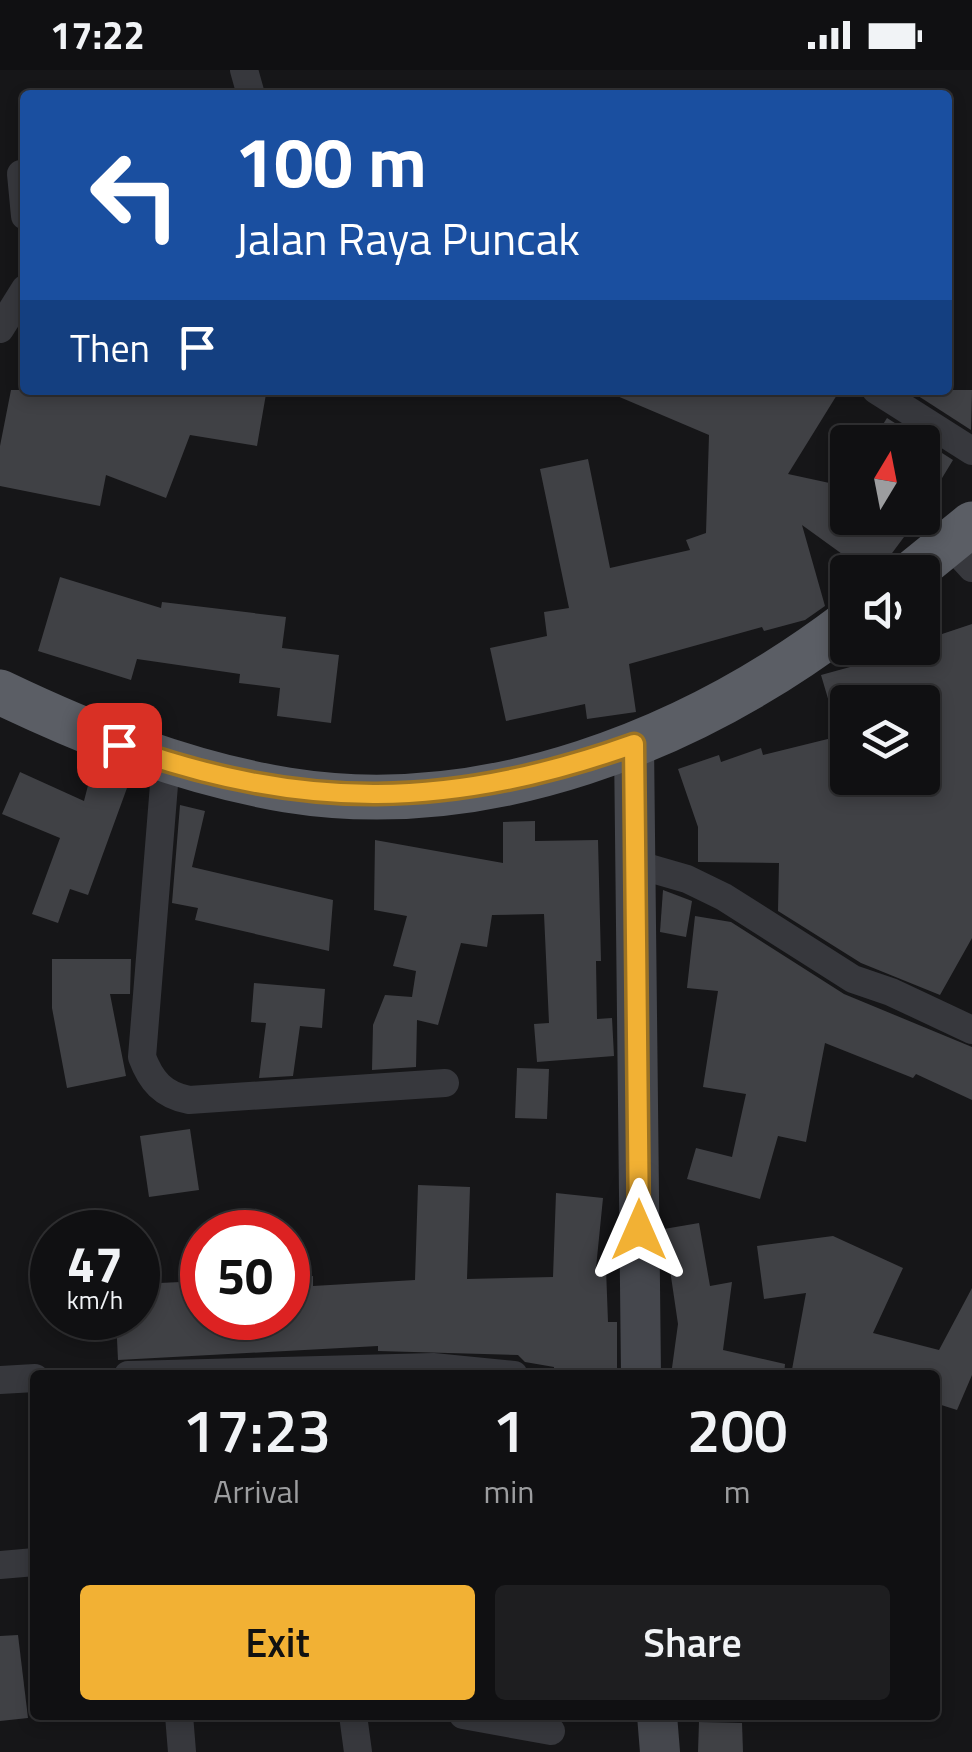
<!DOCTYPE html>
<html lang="en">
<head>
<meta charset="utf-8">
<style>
  :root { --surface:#101012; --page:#1e1e20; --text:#f1f3f6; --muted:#9c9d9f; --line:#303032; --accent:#f2b134 }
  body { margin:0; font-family:"Titillium Web",sans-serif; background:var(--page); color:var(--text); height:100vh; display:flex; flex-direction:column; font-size:38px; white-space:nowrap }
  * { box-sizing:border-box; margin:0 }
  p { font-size:32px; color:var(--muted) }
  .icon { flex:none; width:55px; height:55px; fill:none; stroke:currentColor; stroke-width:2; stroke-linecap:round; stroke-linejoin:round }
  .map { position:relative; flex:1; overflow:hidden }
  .panel { position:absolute; left:30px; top:1300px; width:910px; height:350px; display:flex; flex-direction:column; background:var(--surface); border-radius:10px; box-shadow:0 5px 15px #0003,0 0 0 2px var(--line) }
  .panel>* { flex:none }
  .guide { position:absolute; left:20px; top:20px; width:932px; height:305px; border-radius:10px; box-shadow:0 5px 15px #0003,0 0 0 2px var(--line); background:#1a4fa0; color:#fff; overflow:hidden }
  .needle { width:65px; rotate:10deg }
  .buttons { position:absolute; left:830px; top:355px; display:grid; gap:20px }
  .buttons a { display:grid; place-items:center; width:110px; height:110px; border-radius:10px; background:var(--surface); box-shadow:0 5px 15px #0003,0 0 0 2px var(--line); font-size:50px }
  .speed { position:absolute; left:30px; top:1140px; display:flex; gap:20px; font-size:50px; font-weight:700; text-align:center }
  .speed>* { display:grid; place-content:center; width:130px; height:130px; border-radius:50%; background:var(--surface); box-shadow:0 5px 15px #0003,0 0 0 2px var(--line); line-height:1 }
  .speed small { font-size:25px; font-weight:400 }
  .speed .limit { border:15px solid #d22; background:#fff; color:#111 }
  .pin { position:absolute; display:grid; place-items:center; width:85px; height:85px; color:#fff; margin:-42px; border-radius:20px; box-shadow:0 5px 15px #0006 }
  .me { position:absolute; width:110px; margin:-55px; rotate:0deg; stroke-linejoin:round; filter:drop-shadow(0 0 8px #0008) }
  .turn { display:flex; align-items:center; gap:35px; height:210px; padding:0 50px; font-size:45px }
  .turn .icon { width:130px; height:130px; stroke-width:2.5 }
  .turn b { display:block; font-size:70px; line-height:85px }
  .then { display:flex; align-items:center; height:95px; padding:0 50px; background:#0003; gap:20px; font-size:38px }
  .eta { display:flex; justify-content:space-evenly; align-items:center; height:170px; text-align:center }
  .eta b { font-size:60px; font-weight:600; line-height:70px }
  .primary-button { display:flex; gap:20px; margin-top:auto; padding:20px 50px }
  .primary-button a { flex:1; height:115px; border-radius:10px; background:var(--accent); color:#111; font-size:40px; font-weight:600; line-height:115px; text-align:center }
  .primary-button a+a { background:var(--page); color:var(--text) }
  .status { display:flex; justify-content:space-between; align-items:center; height:70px; padding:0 50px; background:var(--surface); direction:ltr }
  .status svg { height:28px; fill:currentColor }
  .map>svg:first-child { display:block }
  .building { fill:#404145 }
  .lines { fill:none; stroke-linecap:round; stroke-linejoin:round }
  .minor { stroke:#37383d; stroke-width:28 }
  .secondary { stroke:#45474d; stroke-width:40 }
  .trunk { stroke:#5b5e65; stroke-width:45 }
  .route-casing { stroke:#9d7322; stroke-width:25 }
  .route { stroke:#f2b134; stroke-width:18 }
</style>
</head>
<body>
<div class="status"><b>17:22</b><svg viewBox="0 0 49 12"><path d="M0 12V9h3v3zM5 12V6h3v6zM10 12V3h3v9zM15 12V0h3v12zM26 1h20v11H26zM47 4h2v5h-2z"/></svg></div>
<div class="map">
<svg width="972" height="1682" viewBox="0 0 972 1682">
  <rect width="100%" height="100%" fill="#161618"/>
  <g class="building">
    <path d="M11,320H246L266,324L257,376L190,365L166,428L106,405L100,436L0,416V376Z"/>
    <path d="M603,320H840L788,404L848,417V448H878L904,467L878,502H867L802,455L825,536L805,550L764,561L762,557L629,594L636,642L587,649L585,634L506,651L490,578L547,566L544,542L569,538L540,399L588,389L610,498L690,480L686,470L706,463L709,365Z"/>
    <path d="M909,320H972L971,360Z"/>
    <path d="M887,348L953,390L922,441V372H872Z"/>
    <path d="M60,507L161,538L162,532L286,547L282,578L339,585L331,653L277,646L280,618L239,613L240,604L137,589L131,610L38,581Z"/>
    <path d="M972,554V868L940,925L861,893L778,841L779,793L698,792V757L678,699L719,685L721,692L761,678L763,685L848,664V719L899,708H922V632H829L821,605L941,572L939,565Z"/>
    <path d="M93,696L131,707L88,825L70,819L58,853L32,844L60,768L2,744L20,702L84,731Z"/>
    <path d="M180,735L205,741L192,797L333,830L329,881L195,850L198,838L172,833Z"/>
    <path d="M535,751V771L598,770L601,891H596L597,949L612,948L614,986L537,992L534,954L549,953L544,844L492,845L487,877L461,873L438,955L417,950L416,997L372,1000L373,955L385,925L412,927L416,901L393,896L407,846L374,840L375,770L503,793V752Z"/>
    <path d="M663,820L692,831L686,867L660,862Z"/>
    <path d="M695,846L731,852L844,924L972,977V1030L916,1004L913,1008L825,973L806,1072L778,1066L760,1129L687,1109L696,1078L732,1087L746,1024L703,1017L718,921L687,918Z"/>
    <path d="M52,889H131L130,924H110L126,1006L67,1018L52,938Z"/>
    <path d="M254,913L325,919L322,958L300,956L293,1006L259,1008L266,953L251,952Z"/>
    <path d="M517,998L549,999L547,1049L515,1048Z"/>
    <path d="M190,1059L199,1120L149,1127L140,1066Z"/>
    <path d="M418,1115L470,1117L467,1209L553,1207L556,1123L603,1128L596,1198H606L608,1252H617V1305H554V1297L525,1292L518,1285L378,1281V1276L118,1290L116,1248H138V1214L202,1211V1248H288V1208L313,1206V1216L415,1210Z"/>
    <path d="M699,1153L710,1216L732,1212L723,1280L785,1294L784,1305H671L678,1254L664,1159Z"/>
    <path d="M833,1166L903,1198L873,1263L939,1280L972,1218V1305L957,1340L935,1333V1305H791L806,1223L764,1229L757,1176Z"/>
    <path d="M18,1565L28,1648L0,1651V1566Z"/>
    <path d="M699,1652L742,1653L743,1682H698Z"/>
  </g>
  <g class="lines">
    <g class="minor">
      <path d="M244,0L251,25"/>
      <path d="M21,104L25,146"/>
      <path d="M0,259L25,219"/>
      <path d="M876,320L972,381"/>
      <path d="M950,474L972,498"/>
      <path d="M166,690L142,987C151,1011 163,1025 189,1030L445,1013"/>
      <path d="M635,794L687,809L724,827L853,909L891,922L972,960"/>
      <path d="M128,1305L433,1297L514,1305"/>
      <path d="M0,1310L35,1308"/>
      <path d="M0,1495L35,1492"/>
      <path d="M179,1645L182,1682"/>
      <path d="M353,1645L358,1682"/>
      <path d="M463,1645L551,1661"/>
    </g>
    <g class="secondary">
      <path d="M634,674L641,1305"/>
      <path d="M657,1645L660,1682"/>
    </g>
    <g class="trunk">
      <path d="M913,502L972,454"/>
      <path d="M0,622C92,666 186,703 287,720C486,752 691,671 848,552"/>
    </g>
  </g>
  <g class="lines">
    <g class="route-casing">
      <path id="route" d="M119,675C301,742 453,739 634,674L639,1160"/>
    </g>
    <use href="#route" class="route"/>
  </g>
</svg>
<div class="buttons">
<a><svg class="needle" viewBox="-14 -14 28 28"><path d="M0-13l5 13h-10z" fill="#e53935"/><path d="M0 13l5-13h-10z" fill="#9c9d9f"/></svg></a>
<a><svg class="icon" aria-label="sound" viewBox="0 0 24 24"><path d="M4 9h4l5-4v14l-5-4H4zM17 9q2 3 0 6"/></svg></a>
<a><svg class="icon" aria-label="layers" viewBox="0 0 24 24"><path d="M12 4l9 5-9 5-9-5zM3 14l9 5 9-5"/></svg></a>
</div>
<div class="speed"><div>47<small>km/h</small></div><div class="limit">50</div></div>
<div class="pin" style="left:119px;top:675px;background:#d93025"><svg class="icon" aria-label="arrive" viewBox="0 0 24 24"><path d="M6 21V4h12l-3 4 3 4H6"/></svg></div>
<svg class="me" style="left:639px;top:1160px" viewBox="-20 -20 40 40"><path d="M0-17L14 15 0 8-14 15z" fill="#f2b134" stroke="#fff" stroke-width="4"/></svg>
<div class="guide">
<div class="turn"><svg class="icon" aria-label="left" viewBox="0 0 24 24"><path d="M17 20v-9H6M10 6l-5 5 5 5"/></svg><div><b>100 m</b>Jalan Raya Puncak</div></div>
<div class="then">Then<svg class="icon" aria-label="arrive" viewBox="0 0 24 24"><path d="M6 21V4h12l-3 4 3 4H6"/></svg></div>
</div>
<section class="panel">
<div class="eta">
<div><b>17:23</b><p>Arrival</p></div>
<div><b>1</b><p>min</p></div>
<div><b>200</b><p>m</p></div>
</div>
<div class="primary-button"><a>Exit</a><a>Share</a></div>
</section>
</div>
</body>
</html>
